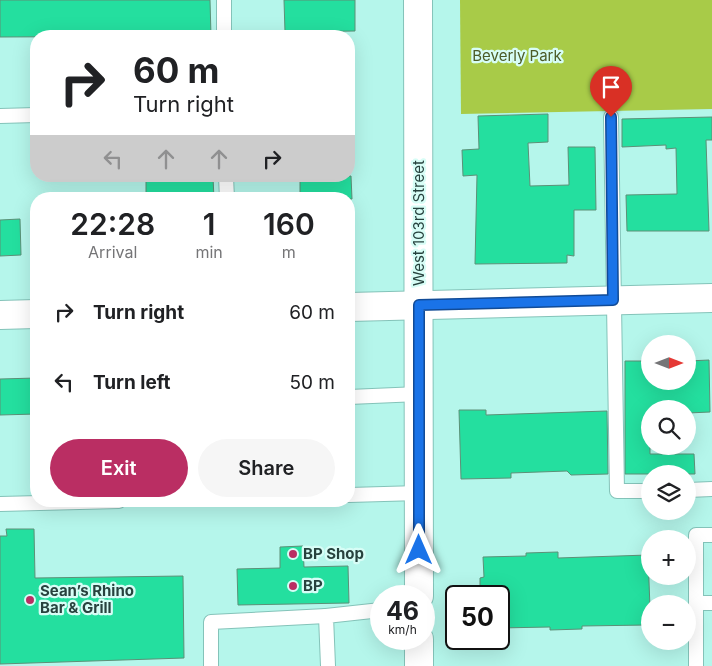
<!DOCTYPE html>
<html lang="en">
<head>
<meta charset="utf-8">
<style>
  :root { --surface:#fff; --page:#f6f6f6; --text:#202124; --muted:#757577; --accent:#ba2e63 }
  body { margin:0; font-family:Inter,sans-serif; background:var(--page); color:var(--text); height:100vh; display:flex; flex-direction:column; font-size:19px; white-space:nowrap }
  * { box-sizing:border-box; margin:0 }
  p { font-size:16px; color:var(--muted) }
  .icon { flex:none; width:28px; height:28px; fill:none; stroke:currentColor; stroke-width:2; stroke-linecap:round; stroke-linejoin:round }
  .map { position:relative; flex:1; overflow:hidden }
  .side { position:absolute; left:30px; top:192px; width:325px; height:315px; display:flex; flex-direction:column; background:var(--surface); border-radius:20px; box-shadow:0 5px 20px #0002 }
  .side>* { flex:none }
  .guide { position:absolute; left:30px; top:30px; width:325px; height:152px; border-radius:20px; box-shadow:0 5px 20px #0002; background:#fff; color:var(--text); overflow:hidden }
  .needle { width:32px; rotate:90deg }
  .fabs { position:absolute; left:641px; top:335px; display:grid; gap:10px }
  .fabs a { display:grid; place-items:center; width:55px; height:55px; border-radius:50%; background:var(--surface); box-shadow:0 5px 20px #0002; font-size:25px }
  .speed { position:absolute; left:370px; top:585px; display:flex; gap:10px; font-size:25px; font-weight:700; text-align:center }
  .speed>* { display:grid; place-content:center; width:65px; height:65px; border-radius:50%; background:var(--surface); box-shadow:0 5px 20px #0002; line-height:1 }
  .speed small { font-size:12px; font-weight:400 }
  .speed .limit { border:2px solid #111; border-radius:8px; background:#fff; color:#111 }
  .pin { position:absolute; display:grid; place-items:center; width:42px; height:42px; color:#fff; margin:-51px -21px; border-radius:50% 50% 50% 0; rotate:-45deg; box-shadow:0 0 5px #0007 }
  .pin .icon { rotate:45deg }
  .me { position:absolute; width:55px; margin:-28px; rotate:0deg; stroke-linejoin:round; filter:drop-shadow(0 0 4px #0008) }
  .turn { display:flex; align-items:center; gap:18px; height:105px; padding:0 20px; font-size:22px }
  .turn .icon { width:65px; height:65px; stroke-width:2.5 }
  .turn b { display:block; font-size:35px; line-height:42px }
  .lanes { display:flex; align-items:center; height:48px; padding:0 20px; background:#0003; justify-content:center; gap:25px; direction:ltr }
  .lanes .off { opacity:.35 }
  .eta { display:flex; justify-content:space-evenly; align-items:center; height:85px; text-align:center }
  .eta b { font-size:30px; font-weight:600; line-height:35px }
  .action { display:flex; gap:10px; margin-top:auto; padding:10px 20px }
  .action a { flex:1; height:58px; border-radius:30px; background:var(--accent); color:#fff; font-size:20px; font-weight:600; line-height:58px; text-align:center }
  .action a+a { background:var(--page); color:var(--text) }
  ul { padding:0; list-style:none }
  li { display:flex; align-items:center; gap:15px; height:70px; padding:0 20px }
  li div { flex:1 }
  li b { display:block; font-size:19px }
  li em { font-style:normal }
  .map>svg:first-child { display:block }
  .green { fill:#a8cb48 }
  .building { fill:#24df9f; stroke:#5c9077 }
  .lines { fill:none; stroke-linecap:round; stroke-linejoin:round }
  .lane-casing { stroke:#84c3b9; stroke-width:16 }
  .street-casing { stroke:#84c3b9; stroke-width:30 }
  .secondary-casing { stroke:#84c3b9; stroke-width:30 }
  .lane { stroke:#fff; stroke-width:14 }
  .street { stroke:#fff; stroke-width:28 }
  .secondary { stroke:#fff; stroke-width:28 }
  .route-casing { stroke:#114b97; stroke-width:12 }
  .route { stroke:#1a73e8; stroke-width:9 }
  .poi-dot { fill:#ba2e63; stroke:#d7fdf6; stroke-width:2 }
  .labels { text-anchor:middle; stroke-width:4.5; stroke-linejoin:round; paint-order:stroke }
  .park-label { font-size:15px; fill:#4c5c27; stroke:#d7fdf6 }
  .street-label { font-size:15px; fill:#27423e; stroke:#d7fdf6 }
  .poi-label { font-size:15px; font-weight:bold; fill:#27423e; stroke:#d7fdf6; text-anchor:start }
</style>
</head>
<body>
<div class="map">
<svg width="712" height="666" viewBox="0 0 712 666">
  <rect width="100%" height="100%" fill="#b5f6eb"/>
  <path class="green" d="M460,0H712V109L461,114Z"/>
  <g class="building">
    <path d="M0,0H210L211,36L0,37Z"/>
    <path d="M284,0H355V31L285,32Z"/>
    <path d="M548,114V142L528,143L530,186L569,185L568,147H595L596,210H574V256L567,255V263L475,264L477,175L463,176L462,150L479,149L478,116Z"/>
    <path d="M712,117V140H706L709,231H627L626,195L677,194L676,148L666,149V145L622,147V119Z"/>
    <path d="M300,176H351L352,199H300Z"/>
    <path d="M188,177H213L214,199H146V179Z"/>
    <path d="M20,219L21,255L0,256V220Z"/>
    <path d="M709,360L710,412L688,413V409H650V454H694L695,474H625V361H650V381H688V361Z"/>
    <path d="M36,378V414L0,415V379Z"/>
    <path d="M459,410H486V415L607,411L608,474L571,475L567,471L511,473V478L461,479Z"/>
    <path d="M6,529H34L35,578L183,576L184,658L0,664V536H7Z"/>
    <path d="M303,546L304,567L348,566L349,603L238,605L237,569L280,568V547Z"/>
    <path d="M558,552V558L648,555L650,608H647V625L582,626V629L550,630V627L499,628V596H480V578L484,577L483,557L526,556V553Z"/>
  </g>
  <g class="lines">
    <g class="lane-casing">
      <g id="lane">
        <path d="M224,0V36"/>
        <path d="M0,116L36,115"/>
        <path d="M611,117L617,491H650"/>
        <path d="M226,176L227,199"/>
        <path d="M349,397L419,394"/>
        <path d="M688,490L712,489"/>
        <path d="M349,495L419,493"/>
        <path d="M0,504L119,501"/>
        <path d="M696,603H712"/>
        <path d="M211,666V622L326,616"/>
        <path d="M328,666L326,616L381,610"/>
        <path d="M696,666V535H712"/>
      </g>
    </g>
    <g class="street-casing">
      <g id="street">
        <path d="M349,307L712,298"/>
        <path d="M0,315L36,314"/>
      </g>
    </g>
    <g class="secondary-casing">
      <g id="secondary">
        <path d="M418,0L419,596"/>
        <path d="M419,666V639"/>
      </g>
    </g>
    <use href="#lane" class="lane"/>
    <use href="#street" class="street"/>
    <use href="#secondary" class="secondary"/>
  </g>
  <g class="lines">
    <g class="route-casing">
      <path id="route" d="M419,550V305L613,300L611,117"/>
    </g>
    <use href="#route" class="route"/>
  </g>
  <g class="poi-dot">
    <circle cx="293" cy="554" r="5"/>
    <circle cx="293" cy="586" r="5"/>
    <circle cx="30" cy="600" r="5"/>
  </g>
  <g class="labels">
    <g class="park-label">
      <text x="517" y="61">Beverly Park</text>
    </g>
    <g class="street-label">
      <text transform="translate(419 223) rotate(-90)" y="5">West 103rd Street</text>
    </g>
    <g class="poi-label">
      <text x="303" y="559">BP Shop</text>
      <text x="303" y="591">BP</text>
      <text x="40" y="596">Sean’s Rhino<tspan x="40" dy="17">Bar &amp; Grill</tspan></text>
    </g>
  </g>
</svg>
<div class="fabs">
<a><svg class="needle" viewBox="-14 -14 28 28"><path d="M0-13l5 13h-10z" fill="#e53935"/><path d="M0 13l5-13h-10z" fill="#757577"/></svg></a>
<a><svg class="icon" aria-label="search" viewBox="0 0 24 24"><circle cx="10" cy="10" r="6"/><path d="M15 15l6 6"/></svg></a>
<a><svg class="icon" aria-label="layers" viewBox="0 0 24 24"><path d="M12 4l9 5-9 5-9-5zM3 14l9 5 9-5"/></svg></a>
<a>+</a>
<a>−</a>
</div>
<div class="speed"><div>46<small>km/h</small></div><div class="limit">50</div></div>
<div class="pin" style="left:611px;top:117px;background:#d93025"><svg class="icon" aria-label="arrive" viewBox="0 0 24 24"><path d="M6 21V4h12l-3 4 3 4H6"/></svg></div>
<svg class="me" style="left:419px;top:550px" viewBox="-20 -20 40 40"><path d="M0-17L14 15 0 8-14 15z" fill="#1a73e8" stroke="#fff" stroke-width="4"/></svg>
<div class="guide">
<div class="turn"><svg class="icon" aria-label="right" viewBox="0 0 24 24"><path d="M7 20v-9h11M14 6l5 5-5 5"/></svg><div><b>60 m</b>Turn right</div></div>
<div class="lanes"><svg class="icon off" aria-label="left" viewBox="0 0 24 24"><path d="M17 20v-9H6M10 6l-5 5 5 5"/></svg><svg class="icon off" aria-label="ahead" viewBox="0 0 24 24"><path d="M12 20V5M6 11l6-6 6 6"/></svg><svg class="icon off" aria-label="ahead" viewBox="0 0 24 24"><path d="M12 20V5M6 11l6-6 6 6"/></svg><svg class="icon" aria-label="right" viewBox="0 0 24 24"><path d="M7 20v-9h11M14 6l5 5-5 5"/></svg></div>
</div>
<section class="side">
<div class="eta">
<div><b>22:28</b><p>Arrival</p></div>
<div><b>1</b><p>min</p></div>
<div><b>160</b><p>m</p></div>
</div>
<ul>
<li><svg class="icon" aria-label="right" viewBox="0 0 24 24"><path d="M7 20v-9h11M14 6l5 5-5 5"/></svg><div><b>Turn right</b></div><em>60 m</em></li>
<li><svg class="icon" aria-label="left" viewBox="0 0 24 24"><path d="M17 20v-9H6M10 6l-5 5 5 5"/></svg><div><b>Turn left</b></div><em>50 m</em></li>
</ul>
<div class="action"><a>Exit</a><a>Share</a></div>
</section>
</div>
</body>
</html>
